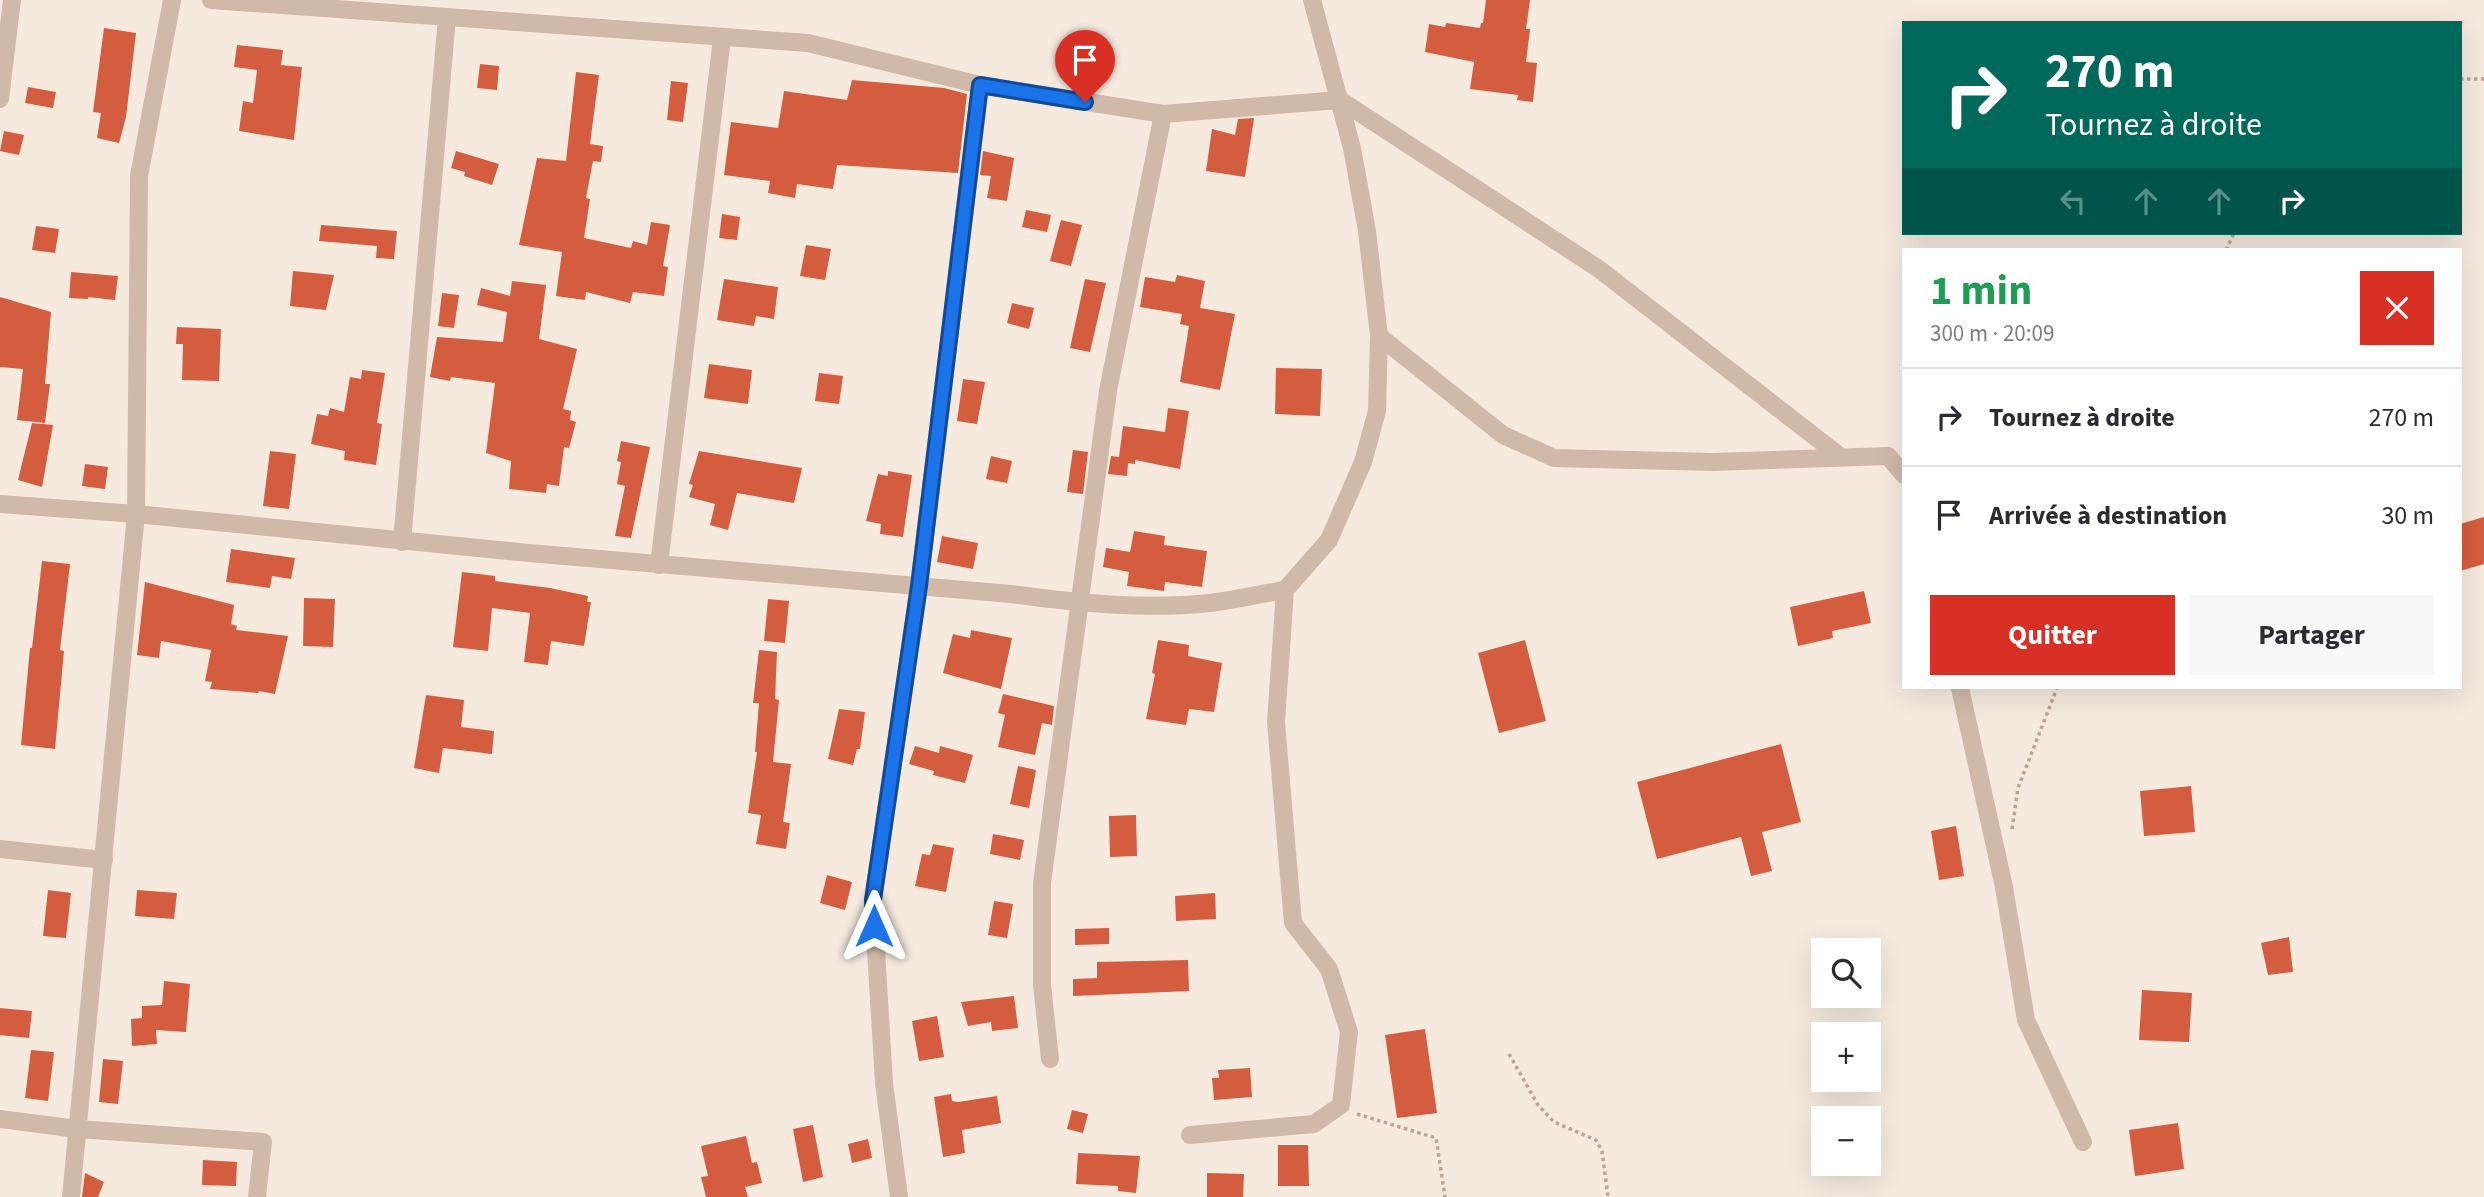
<!DOCTYPE html>
<html lang="fr">
<head>
<meta charset="utf-8">
<style>
  :root { --surface:#fff; --page:#f7f7f7; --text:#2b2b33; --muted:#7c7c81; --line:#e1e1e2; --accent:#d93025 }
  body { margin:0; font-family:"Source Sans 3",sans-serif; background:var(--page); color:var(--text); height:100vh; display:flex; flex-direction:column; font-size:26px; white-space:nowrap }
  * { box-sizing:border-box; margin:0 }
  p { font-size:23px; color:var(--muted) }
  .icon { flex:none; width:38px; height:38px; fill:none; stroke:currentColor; stroke-width:2; stroke-linecap:round; stroke-linejoin:round }
  .map { position:relative; flex:1; overflow:hidden }
  .side { position:absolute; left:1902px; top:248px; width:560px; height:441px; display:flex; flex-direction:column; background:var(--surface); border-radius:0px; box-shadow:0 7px 28px #0002 }
  .side>* { flex:none }
  .guide { position:absolute; left:1902px; top:21px; width:560px; height:214px; border-radius:0px; box-shadow:0 7px 28px #0002; background:#00695c; color:#fff; overflow:hidden }
  .tools { position:absolute; left:1811px; top:938px; display:grid; gap:14px }
  .tools a { display:grid; place-items:center; width:70px; height:70px; border-radius:0px; background:var(--surface); box-shadow:0 7px 28px #0002; font-size:35px }
  .pin { position:absolute; display:grid; place-items:center; width:60px; height:60px; color:#fff; margin:-72px -30px; border-radius:50% 50% 50% 0; rotate:-45deg; box-shadow:0 0 7px #0007 }
  .pin .icon { rotate:45deg }
  .me { position:absolute; width:77px; margin:-38px; rotate:0deg; stroke-linejoin:round; filter:drop-shadow(0 0 5px #0008) }
  .turn { display:flex; align-items:center; gap:24px; height:147px; padding:0 28px; font-size:32px }
  .turn .icon { width:91px; height:91px; stroke-width:2.5 }
  .turn b { display:block; font-size:49px; line-height:60px }
  .lanes { display:flex; align-items:center; height:66px; padding:0 28px; background:#0003; justify-content:center; gap:35px; direction:ltr }
  .lanes .off { opacity:.35 }
  .round { display:grid; place-items:center; flex:none; width:74px; height:74px; border-radius:0px; background:var(--page) }
  .overview { display:flex; align-items:center; justify-content:space-between; height:119px; padding:0 28px }
  h1 { font-size:42px; font-weight:700; line-height:52px; color:#1e9e55 }
  .action { display:flex; gap:14px; margin-top:auto; padding:14px 28px }
  .action a { flex:1; height:80px; border-radius:0px; background:var(--accent); color:#fff; font-size:28px; font-weight:700; line-height:80px; text-align:center }
  .action a+a { background:var(--page); color:var(--text) }
  ul { padding:0; list-style:none }
  li { display:flex; align-items:center; gap:21px; height:98px; padding:0 28px; border-top:2px solid var(--line) }
  li div { flex:1 }
  li b { display:block; font-size:26px }
  li em { font-style:normal }
  .map>svg:first-child { display:block }
  .building { fill:#d45d3f }
  .lines { fill:none; stroke-linecap:round; stroke-linejoin:round }
  .path { stroke:#bca393; stroke-width:3.5; stroke-dasharray:3.5 3.5; stroke-linecap:butt }
  .minor { stroke:#d0b9a9; stroke-width:18 }
  .route-casing { stroke:#114b97; stroke-width:18 }
  .route { stroke:#1a73e8; stroke-width:12 }
</style>
</head>
<body>
<div class="map">
<svg width="2484" height="1197" viewBox="0 0 2484 1197">
  <rect width="100%" height="100%" fill="#f6eadf"/>
  <g class="building">
    <path d="M1486,0H1530L1526,29H1530L1526,62L1537,63L1533,102L1517,100L1518,95L1470,89L1474,62L1425,52L1429,24L1445,27L1446,23L1480,28L1481,23H1483Z"/>
    <path d="M104,28L136,33L126,117L119,143L97,138L101,113L93,112Z"/>
    <path d="M237,45L283,50L281,65L302,67L294,140L239,131L243,101L253,103L257,70L234,67Z"/>
    <path d="M480,64L499,66L497,90L477,88Z"/>
    <path d="M576,72L599,75L590,144L603,146L601,162L593,161L586,198L590,199L584,238L631,248L633,241L647,245L651,222L670,225L663,266L668,267L664,296L633,292L630,303L586,292L585,300L556,296L562,252L519,245L537,158L566,161Z"/>
    <path d="M852,80L944,88L967,94L958,173L837,165L833,189L797,184L795,198L768,193L770,181L724,175L731,122L778,128L784,91L847,100Z"/>
    <path d="M671,81L688,83L683,122L667,120Z"/>
    <path d="M28,87L56,92L53,108L25,103Z"/>
    <path d="M1254,118L1245,177L1206,171L1212,129L1235,135L1238,119Z"/>
    <path d="M4,131L24,135L19,155L0,151Z"/>
    <path d="M456,151L499,164L492,185L464,176L465,172L451,168Z"/>
    <path d="M983,151L1014,158L1007,201L987,198L991,176L980,175Z"/>
    <path d="M1026,210L1051,215L1047,232L1022,227Z"/>
    <path d="M722,214L740,217L737,240L719,238Z"/>
    <path d="M1061,220L1082,225L1071,266L1050,261Z"/>
    <path d="M321,225L397,231L394,259L376,258L377,246L319,241Z"/>
    <path d="M36,226L59,229L55,253L32,250Z"/>
    <path d="M806,245L831,249L825,280L800,276Z"/>
    <path d="M293,271L334,275L326,310L290,306Z"/>
    <path d="M71,272L118,276L115,300L88,297V299L69,298Z"/>
    <path d="M1177,275L1205,281L1200,308L1235,314L1220,390L1180,382L1189,326L1180,324L1182,314L1140,307L1145,277L1175,282Z"/>
    <path d="M724,279L778,287L774,319L756,316L754,326L717,320Z"/>
    <path d="M1085,279L1106,283L1090,352L1070,348Z"/>
    <path d="M512,281L546,285L539,339L577,349L563,409L571,411L570,420L576,422L569,448L564,447L559,486L547,484L546,493L509,489L511,461L486,453L495,383L451,377L450,381L430,377L437,337L503,342L507,312L477,305L481,288L510,296Z"/>
    <path d="M442,293L459,295L454,328L438,326Z"/>
    <path d="M0,297L51,312L45,384H50L45,423L17,420L23,369L0,367Z"/>
    <path d="M1012,303L1034,308L1029,329L1007,323Z"/>
    <path d="M177,327L221,329L219,381L182,380L183,344H176Z"/>
    <path d="M709,364L752,370L748,404L704,398Z"/>
    <path d="M1276,368L1322,369L1320,416L1275,414Z"/>
    <path d="M362,370L385,373L377,423L382,424L376,465L344,460L345,451L311,444L317,414L328,416L330,408L344,412L350,377L361,379Z"/>
    <path d="M819,373L843,376L839,404L815,401Z"/>
    <path d="M963,379L985,382L977,424L957,421Z"/>
    <path d="M1168,408L1189,411L1180,469L1135,460V464L1128,463L1127,476L1108,474L1111,456L1119,457L1123,426L1165,432Z"/>
    <path d="M32,423L53,425L42,487L18,480Z"/>
    <path d="M621,441L650,447L631,538L615,536L625,486L617,484L621,462L617,461Z"/>
    <path d="M1073,450L1088,452L1083,494L1067,492Z"/>
    <path d="M270,451L296,454L289,509L263,506Z"/>
    <path d="M699,451L802,468L794,503L737,493L728,530L710,525L715,504L689,497L693,485L689,484Z"/>
    <path d="M991,456L1012,461L1007,483L986,479Z"/>
    <path d="M85,464L108,467L105,489L82,486Z"/>
    <path d="M888,471L912,475L903,537L880,534L881,524L866,521L878,474L888,476Z"/>
    <path d="M2484,517V564L2460,571V524Z"/>
    <path d="M1134,531L1165,536L1164,545L1207,551L1202,587L1165,582L1164,591L1127,586L1129,572L1103,567L1106,548L1130,552Z"/>
    <path d="M942,536L978,543L973,569L937,562Z"/>
    <path d="M231,549L295,558L291,579L272,576L270,588L226,582Z"/>
    <path d="M42,561L70,564L60,650L64,651L55,749L21,745L30,648H32Z"/>
    <path d="M462,572L495,576V581L550,588L588,596L587,602H591L584,646L551,641L548,665L524,662L530,613L492,608L488,651L453,647Z"/>
    <path d="M145,582L234,605L231,624L237,626L236,630L288,636L275,694L259,691L258,693L210,689L212,682L205,681L211,650L161,641L159,658L137,655Z"/>
    <path d="M1864,591L1871,623L1832,631L1833,638L1798,646L1790,607Z"/>
    <path d="M304,598L335,599L333,647L303,646Z"/>
    <path d="M768,599L789,601L785,643L764,641Z"/>
    <path d="M971,630L1012,638L1001,689L943,673L953,634L970,638Z"/>
    <path d="M1158,640L1189,645L1188,656L1222,663L1214,712L1189,709L1186,725L1146,719L1155,674L1152,673Z"/>
    <path d="M1525,640L1546,721L1499,733L1478,653Z"/>
    <path d="M759,650L777,652L775,699L779,700L773,762L791,764L783,822L790,823L786,849L756,844L761,815L748,813L757,752H755L759,703H753Z"/>
    <path d="M1003,694L1054,706L1052,725L1042,723L1035,755L998,747L1005,715L998,713Z"/>
    <path d="M426,695L464,700L461,727L494,731L492,754L443,748L439,773L414,768Z"/>
    <path d="M839,709L865,712L860,749H857L853,765L828,759Z"/>
    <path d="M1781,744L1801,822L1762,832L1772,871L1751,876L1741,837L1657,859L1637,782Z"/>
    <path d="M915,746L939,753L940,746L973,755L965,783L933,775L934,771L909,764Z"/>
    <path d="M1018,766L1036,770L1029,808L1010,804Z"/>
    <path d="M2191,786L2195,832L2144,836L2140,791Z"/>
    <path d="M1136,815L1137,856L1110,857L1109,816Z"/>
    <path d="M1956,826L1964,876L1939,880L1931,831Z"/>
    <path d="M993,834L1024,840L1020,860L990,854Z"/>
    <path d="M933,844L954,848L946,892L915,886L922,854L930,855Z"/>
    <path d="M827,875L852,882L845,910L820,903Z"/>
    <path d="M48,890L71,893L66,938L43,936Z"/>
    <path d="M137,890L177,893L174,919L135,916Z"/>
    <path d="M1215,893L1216,919L1176,921L1175,896Z"/>
    <path d="M994,901L1013,904L1007,938L988,935Z"/>
    <path d="M1109,928V944L1075,945V929Z"/>
    <path d="M2289,937L2293,972L2268,975L2261,943Z"/>
    <path d="M1188,960L1189,991L1073,996V979L1097,978V962Z"/>
    <path d="M164,981L190,984L186,1032L156,1030L157,1044L132,1046L131,1019L142,1018V1006L162,1005Z"/>
    <path d="M2142,990L2192,993L2189,1042L2139,1040Z"/>
    <path d="M1014,996L1018,1028L992,1031L991,1022L968,1026L961,1002Z"/>
    <path d="M0,1008L32,1011L29,1038L0,1035Z"/>
    <path d="M937,1016L944,1057L919,1061L912,1021Z"/>
    <path d="M1425,1029L1437,1113L1397,1118L1385,1035Z"/>
    <path d="M31,1050L54,1052L48,1101L25,1098Z"/>
    <path d="M103,1059L123,1061L118,1104L99,1102Z"/>
    <path d="M1250,1068L1252,1097L1214,1100L1212,1078H1219L1218,1070Z"/>
    <path d="M951,1094L952,1101L958,1102L997,1096L1001,1123L962,1130L965,1153L943,1157L934,1097Z"/>
    <path d="M1072,1110L1088,1114L1083,1133L1067,1129Z"/>
    <path d="M2178,1123L2184,1169L2135,1176L2129,1130Z"/>
    <path d="M813,1125L823,1177L803,1182L793,1129Z"/>
    <path d="M746,1136L752,1163L757,1162L762,1183L745,1187L748,1197H706L701,1177L708,1176L701,1146Z"/>
    <path d="M868,1139L872,1158L852,1163L848,1144Z"/>
    <path d="M1278,1145H1308L1309,1186H1278Z"/>
    <path d="M1078,1153L1140,1156L1136,1193L1118,1191V1186L1076,1184Z"/>
    <path d="M203,1160L237,1162L236,1186L202,1185Z"/>
    <path d="M85,1173L104,1182L98,1197H82Z"/>
    <path d="M1207,1173L1244,1174L1243,1197H1207Z"/>
  </g>
  <g class="lines">
    <g class="path">
      <path d="M2460,79H2484"/>
      <path d="M2226,250L2234,233"/>
      <path d="M2012,829L2018,788L2057,688"/>
      <path d="M1509,1054L1538,1105L1554,1122L1596,1140L1602,1151L1608,1197"/>
      <path d="M1357,1114L1436,1138L1445,1197"/>
    </g>
    <g class="minor">
      <path d="M211,0L808,43L980,85L1163,114L1340,100L1599,269L1841,457"/>
      <path d="M0,99L12,0"/>
      <path d="M1379,336L1503,435L1554,458L1713,462L1888,456L1904,475"/>
      <path d="M0,504L136,514L529,553L1011,594C1077,603 1144,610 1210,603C1235,600 1260,594 1285,590"/>
      <path d="M402,542L447,17"/>
      <path d="M659,565L722,38"/>
      <path d="M1960,688L2004,887L2026,1020L2083,1142"/>
      <path d="M0,849L104,860"/>
      <path d="M1050,1059L1042,985V883L1108,391L1163,114"/>
      <path d="M0,1119L77,1129L263,1142L257,1197"/>
      <path d="M1190,1135L1314,1124L1341,1105L1349,1032L1329,969L1293,923L1276,722L1285,590L1329,540L1363,462L1377,411L1379,336L1367,231L1352,148L1312,0"/>
      <path d="M71,1197L136,514L139,176L172,0"/>
      <path d="M899,1197L884,1083L873,900L919,586L980,85"/>
    </g>
  </g>
  <g class="lines">
    <g class="route-casing">
      <path id="route" d="M874,926L873,900L919,586L980,85L1085,102"/>
    </g>
    <use href="#route" class="route"/>
  </g>
</svg>
<div class="tools">
<a><svg class="icon" aria-label="search" viewBox="0 0 24 24"><circle cx="10" cy="10" r="6"/><path d="M15 15l6 6"/></svg></a>
<a>+</a>
<a>−</a>
</div>
<div class="pin" style="left:1085px;top:102px;background:#d93025"><svg class="icon" aria-label="arrive" viewBox="0 0 24 24"><path d="M6 21V4h12l-3 4 3 4H6"/></svg></div>
<svg class="me" style="left:874px;top:926px" viewBox="-20 -20 40 40"><path d="M0-17L14 15 0 8-14 15z" fill="#1a73e8" stroke="#fff" stroke-width="4"/></svg>
<div class="guide">
<div class="turn"><svg class="icon" aria-label="right" viewBox="0 0 24 24"><path d="M7 20v-9h11M14 6l5 5-5 5"/></svg><div><b>270 m</b>Tournez à droite</div></div>
<div class="lanes"><svg class="icon off" aria-label="left" viewBox="0 0 24 24"><path d="M17 20v-9H6M10 6l-5 5 5 5"/></svg><svg class="icon off" aria-label="ahead" viewBox="0 0 24 24"><path d="M12 20V5M6 11l6-6 6 6"/></svg><svg class="icon off" aria-label="ahead" viewBox="0 0 24 24"><path d="M12 20V5M6 11l6-6 6 6"/></svg><svg class="icon" aria-label="right" viewBox="0 0 24 24"><path d="M7 20v-9h11M14 6l5 5-5 5"/></svg></div>
</div>
<section class="side">
<div class="overview"><div><h1>1 min</h1><p>300 m · 20:09</p></div><a class="round" style="background:#d93025;color:#fff"><svg class="icon" aria-label="close" viewBox="0 0 24 24"><path d="M6 6l12 12M18 6L6 18"/></svg></a></div>
<ul>
<li><svg class="icon" aria-label="right" viewBox="0 0 24 24"><path d="M7 20v-9h11M14 6l5 5-5 5"/></svg><div><b>Tournez à droite</b></div><em>270 m</em></li>
<li><svg class="icon" aria-label="arrive" viewBox="0 0 24 24"><path d="M6 21V4h12l-3 4 3 4H6"/></svg><div><b>Arrivée à destination</b></div><em>30 m</em></li>
</ul>
<div class="action"><a>Quitter</a><a>Partager</a></div>
</section>
</div>
</body>
</html>
